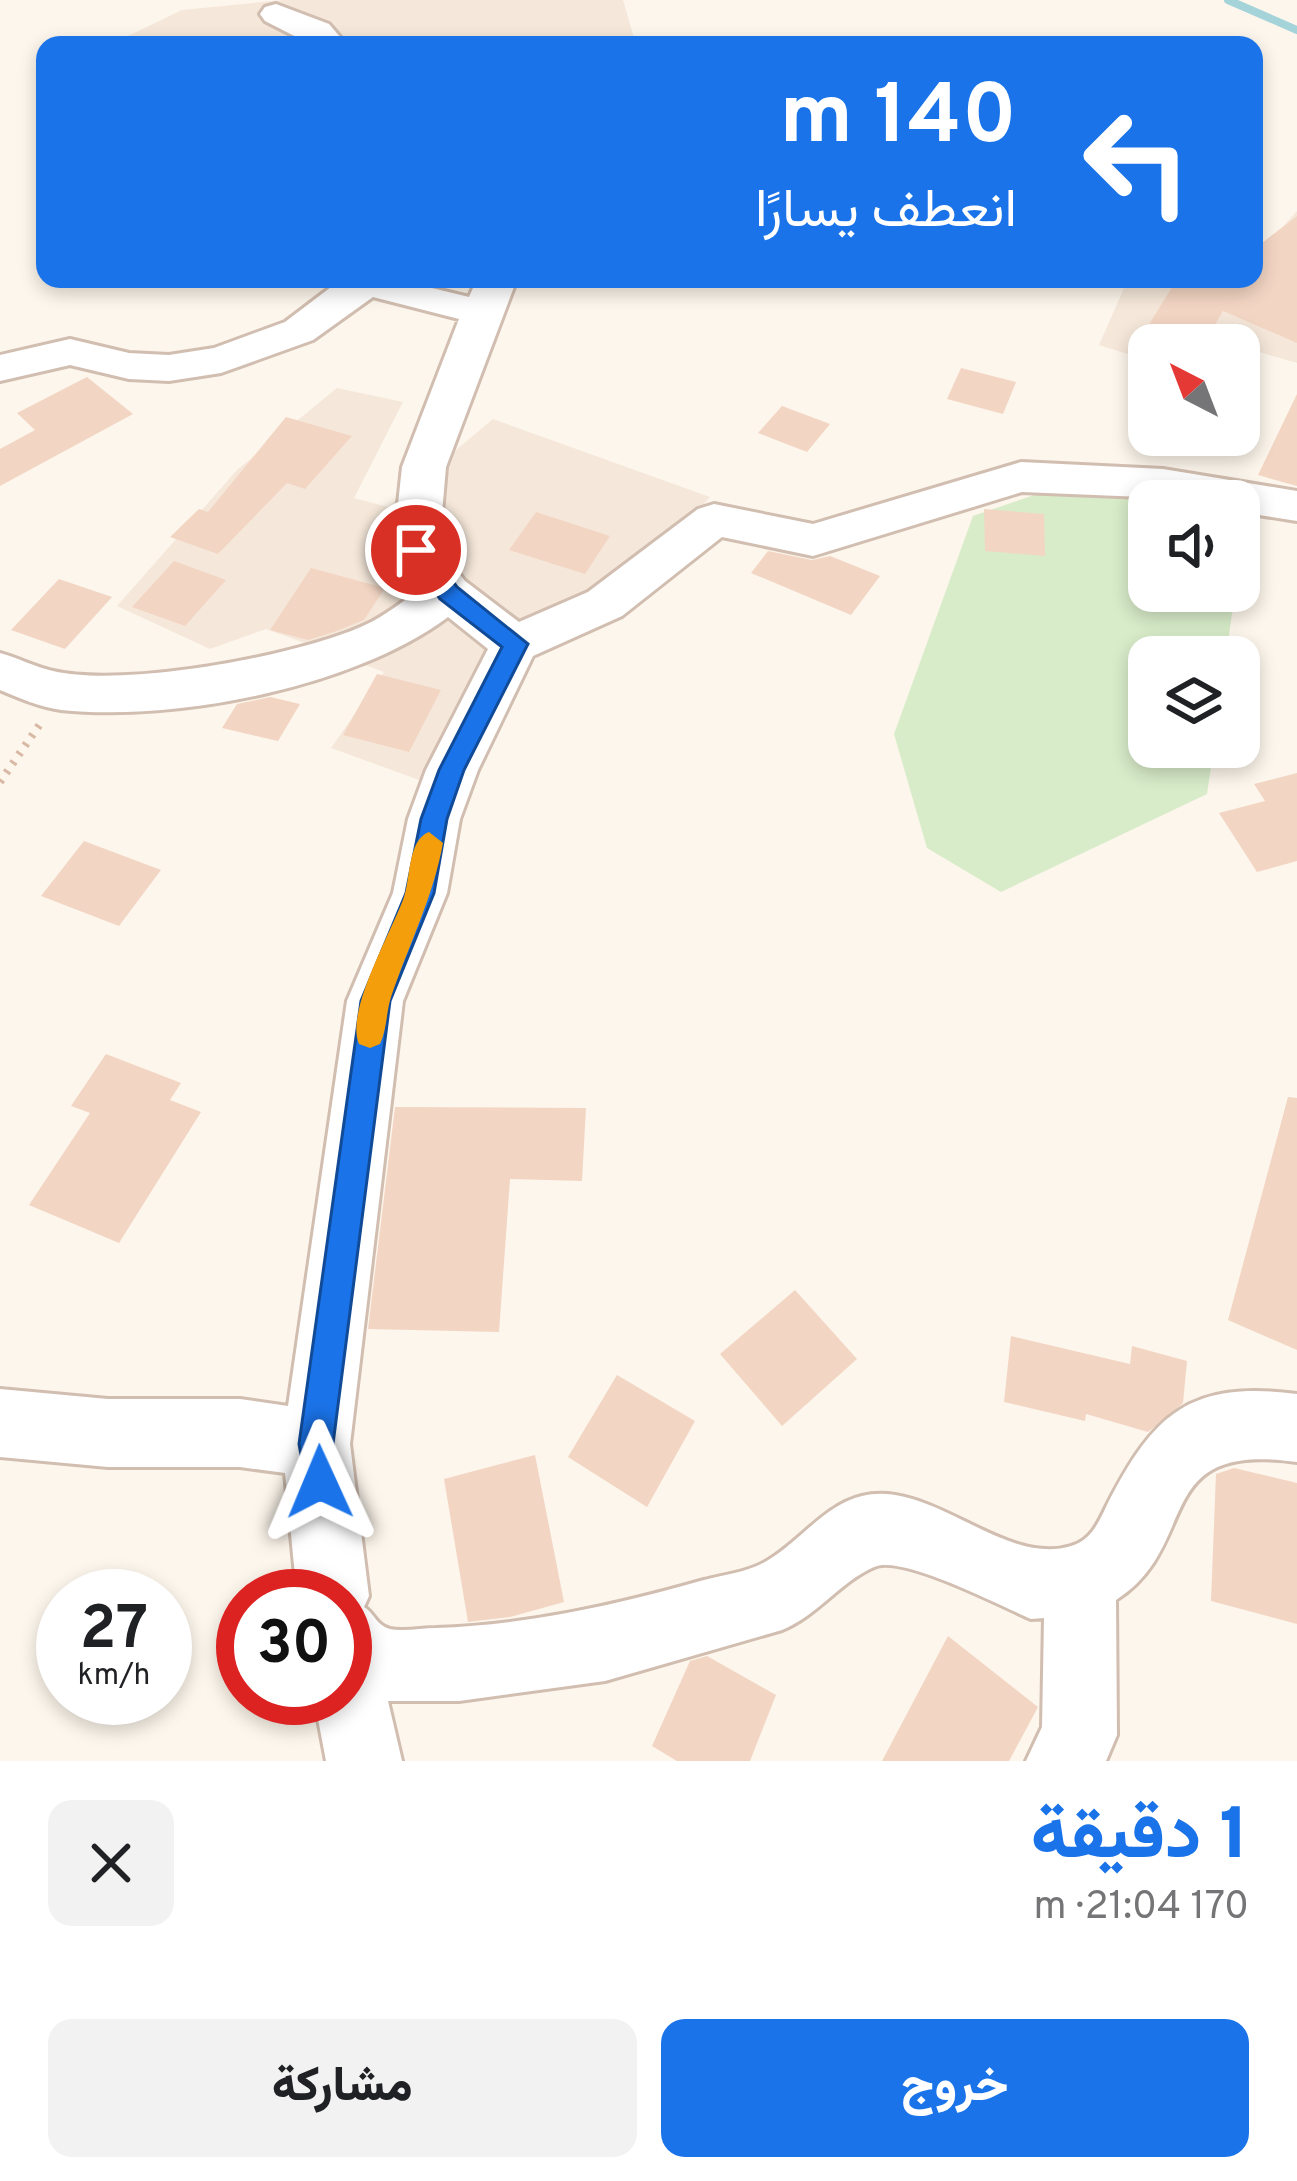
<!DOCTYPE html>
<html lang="ar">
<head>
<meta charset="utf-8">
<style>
  :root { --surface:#fff; --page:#f2f2f2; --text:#202124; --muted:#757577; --accent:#1a73e8 }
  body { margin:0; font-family:Overpass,Vazirmatn,sans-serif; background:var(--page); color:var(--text); direction:rtl; height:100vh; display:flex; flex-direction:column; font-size:45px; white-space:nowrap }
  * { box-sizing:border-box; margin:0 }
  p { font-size:39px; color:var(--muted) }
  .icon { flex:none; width:66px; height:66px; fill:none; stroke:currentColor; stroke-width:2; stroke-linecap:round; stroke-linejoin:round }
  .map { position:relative; height:1761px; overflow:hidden; direction:ltr }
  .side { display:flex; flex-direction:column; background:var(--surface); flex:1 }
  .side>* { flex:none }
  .guide { position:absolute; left:36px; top:36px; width:1227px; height:252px; border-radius:24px; box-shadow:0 6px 18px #0003; direction:rtl; background:#1a73e8; color:#fff; overflow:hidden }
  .needle { width:78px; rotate:318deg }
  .tools { position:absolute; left:1128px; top:324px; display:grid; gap:24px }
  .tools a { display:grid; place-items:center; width:132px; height:132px; border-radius:24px; background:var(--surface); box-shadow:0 6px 18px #0003; font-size:60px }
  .speed { position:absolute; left:36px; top:1569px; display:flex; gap:24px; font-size:60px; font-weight:700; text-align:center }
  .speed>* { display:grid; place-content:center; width:156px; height:156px; border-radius:50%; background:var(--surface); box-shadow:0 6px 18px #0003; line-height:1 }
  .speed small { font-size:30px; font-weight:400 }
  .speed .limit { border:18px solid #d22; background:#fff; color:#111 }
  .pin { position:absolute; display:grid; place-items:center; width:102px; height:102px; color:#fff; margin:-51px; border:6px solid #fff; border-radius:50%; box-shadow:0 3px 12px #0007 }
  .me { position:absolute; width:132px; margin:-66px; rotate:359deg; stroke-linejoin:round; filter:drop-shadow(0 0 9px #0008) }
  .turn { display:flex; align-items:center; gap:42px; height:252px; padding:0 48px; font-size:54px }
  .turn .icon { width:156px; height:156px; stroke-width:2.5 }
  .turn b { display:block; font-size:84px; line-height:102px }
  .round { display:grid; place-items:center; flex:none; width:126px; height:126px; border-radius:24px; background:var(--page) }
  .head { display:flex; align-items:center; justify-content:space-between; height:204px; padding:0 48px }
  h1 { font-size:72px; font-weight:800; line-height:90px; color:var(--accent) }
  .primary-button { display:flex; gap:24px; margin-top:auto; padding:24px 48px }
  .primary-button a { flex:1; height:138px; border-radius:24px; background:var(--accent); color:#fff; font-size:48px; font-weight:800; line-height:138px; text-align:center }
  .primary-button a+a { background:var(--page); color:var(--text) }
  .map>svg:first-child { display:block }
  .residential { fill:#f5e8da }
  .green { fill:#d8ecc9 }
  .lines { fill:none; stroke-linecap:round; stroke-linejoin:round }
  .stream { stroke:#a5d3da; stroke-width:8 }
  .building { fill:#f3d5c3 }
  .minor-casing { stroke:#d1beb0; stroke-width:6 }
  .path { stroke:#d9b8a5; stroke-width:8; stroke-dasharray:3 8; stroke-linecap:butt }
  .minor { fill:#fff; fill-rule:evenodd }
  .route { fill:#1a73e8; stroke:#114b97; stroke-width:3 }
  .slow { fill:#f59e0b }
</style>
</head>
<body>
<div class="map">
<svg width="1297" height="1761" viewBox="0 0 1297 1761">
  <rect width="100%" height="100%" fill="#fdf6ec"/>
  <g class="residential">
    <path d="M283,0H623L636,45H134L128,36L182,10Z"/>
    <path d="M1297,211V363L1231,344L1149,345V361L1099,345L1128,279H1254L1261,251Z"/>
    <path d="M337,388L403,402L354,498L388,507L493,419L710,497L594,632L519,660L433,785L331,748L384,672L266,629L210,649L117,606L237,470Z"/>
  </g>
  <path class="green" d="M1087,491L1165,501H1149V591H1235L1226,657H1149V747H1214L1207,794L1001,892L927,848L894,734L973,516L1037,494Z"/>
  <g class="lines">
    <path class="stream" d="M1228,0L1297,30"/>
  </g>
  <g class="building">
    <path d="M1297,216V343L1223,311L1203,345H1170L1142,336L1177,279H1254V249Z"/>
    <path d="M961,368L1016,382L1003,414L947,399Z"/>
    <path d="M87,377L133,414L0,486V449L35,430L17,413Z"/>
    <path d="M1297,394V486L1258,475Z"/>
    <path d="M782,406L830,424L807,452L758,433Z"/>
    <path d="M286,417L352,436L305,489L287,483L218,554L170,537L199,509L208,512Z"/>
    <path d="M984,509L1044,514L1045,556L985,551Z"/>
    <path d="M536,512L610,536L585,574L509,550Z"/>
    <path d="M768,551L812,560L830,556L880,576L851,615L751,573Z"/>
    <path d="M174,561L226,580L185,626L132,607Z"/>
    <path d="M311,568L385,588L364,620L334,632L308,640L270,630Z"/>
    <path d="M59,579L112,597L65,649L11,630Z"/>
    <path d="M377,674L441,690L409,752L343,735Z"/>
    <path d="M270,697L300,704L278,741L222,728L237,704Z"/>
    <path d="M1297,773V861L1257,872L1219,813L1265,801L1254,784Z"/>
    <path d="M84,841L161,870L119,926L41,896Z"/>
    <path d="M106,1054L181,1083L170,1100L201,1112L119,1243L29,1205L90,1113L71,1106Z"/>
    <path d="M1288,1097L1297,1098V1350L1228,1320Z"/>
    <path d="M395,1107L586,1108L582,1181L510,1179L499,1332L368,1329Z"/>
    <path d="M795,1290L857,1359L782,1426L720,1354Z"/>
    <path d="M1011,1336L1130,1364L1132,1346L1187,1361L1183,1403L1148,1432L1086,1414L1085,1421L1004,1402Z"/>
    <path d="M617,1375L695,1421L647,1507L568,1457Z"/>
    <path d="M535,1455L564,1602L510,1617L468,1622L444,1479Z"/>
    <path d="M1234,1468L1297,1483V1624L1211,1601L1216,1474Z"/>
    <path d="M948,1636L1038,1707L1009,1761H882Z"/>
    <path d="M707,1656L776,1695L750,1761H677L652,1746L690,1661Z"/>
  </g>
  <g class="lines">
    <g class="minor-casing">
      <g id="minor">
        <path d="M276,4L329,24L347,45H312L265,21L260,14L265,7Z"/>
        <path d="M350,279H395L469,297L477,279H517L446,467L439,548L465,581L519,622L588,592L698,509L714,504L813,524L1021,462L1163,469L1297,491V521L1239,512V501L1022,492L813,556L722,537L622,616L533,656L478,770L460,819L447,893L403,1001L350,1444L369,1596L364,1607C375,1614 376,1625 390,1629C404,1632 422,1628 436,1628C527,1625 616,1605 704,1580C723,1575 748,1572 765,1562C799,1543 824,1505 862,1496C931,1479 1004,1567 1071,1546C1090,1541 1098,1524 1106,1507C1153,1415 1188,1380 1297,1394V1462C1148,1441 1203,1544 1116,1600L1117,1735L1106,1761H1026L1042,1727L1044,1618L1031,1619C1001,1606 901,1554 874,1567C840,1582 818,1615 782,1630L605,1681L459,1701H388L402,1761H326L314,1698H345V1596H297L285,1473L240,1467H108L0,1457V1389L108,1399H240L288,1406L347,1001L393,893L408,819L426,770L488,649L448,617C355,687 176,722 61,710C40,707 19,698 0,690V653C18,658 35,667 53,671C125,688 298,656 365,625C385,616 402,602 420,589L393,550L402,467L459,319L373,297L313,340L221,373L169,381L129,379L70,365L0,381V355L70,339L129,353L169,355L214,348L285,322L335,284Z"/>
      </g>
    </g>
    <path class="path" d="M0,782L40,724"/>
    <use href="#minor" class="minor"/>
  </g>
  <path class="route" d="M416,542L425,544L457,587L528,644L464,770L447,819L434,893L390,1001L333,1444L338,1482L332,1494L320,1499L308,1494L299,1444L361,1001L406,893L421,819L439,770L502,647L440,599L405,550Z"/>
  <path class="slow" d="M429,832L443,843C433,898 409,944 391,997C386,1013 387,1029 380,1044L370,1048L359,1044C345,1012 391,932 403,900C411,880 407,840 429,832Z"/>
</svg>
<div class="tools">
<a><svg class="needle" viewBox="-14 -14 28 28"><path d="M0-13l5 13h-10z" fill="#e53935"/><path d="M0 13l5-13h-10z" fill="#757577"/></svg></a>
<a><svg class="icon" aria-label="sound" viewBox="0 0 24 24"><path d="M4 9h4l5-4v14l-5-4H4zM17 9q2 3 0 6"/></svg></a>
<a><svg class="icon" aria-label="layers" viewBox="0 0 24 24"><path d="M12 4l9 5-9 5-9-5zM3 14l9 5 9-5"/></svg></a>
</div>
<div class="speed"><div>27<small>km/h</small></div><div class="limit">30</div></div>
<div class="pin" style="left:416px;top:550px;background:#d93025"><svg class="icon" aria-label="arrive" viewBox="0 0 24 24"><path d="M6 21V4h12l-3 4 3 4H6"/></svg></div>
<svg class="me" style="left:320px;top:1482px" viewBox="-20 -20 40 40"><path d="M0-17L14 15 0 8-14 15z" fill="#1a73e8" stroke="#fff" stroke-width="4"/></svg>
<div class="guide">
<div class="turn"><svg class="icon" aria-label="left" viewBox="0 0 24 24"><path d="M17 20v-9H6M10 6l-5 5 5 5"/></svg><div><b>140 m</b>انعطف يسارًا</div></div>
</div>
</div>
<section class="side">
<div class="head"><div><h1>1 دقيقة</h1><p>170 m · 21:04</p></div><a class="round"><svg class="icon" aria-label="close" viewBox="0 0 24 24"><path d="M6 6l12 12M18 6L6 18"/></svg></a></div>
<div class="primary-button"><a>خروج</a><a>مشاركة</a></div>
</section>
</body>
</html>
